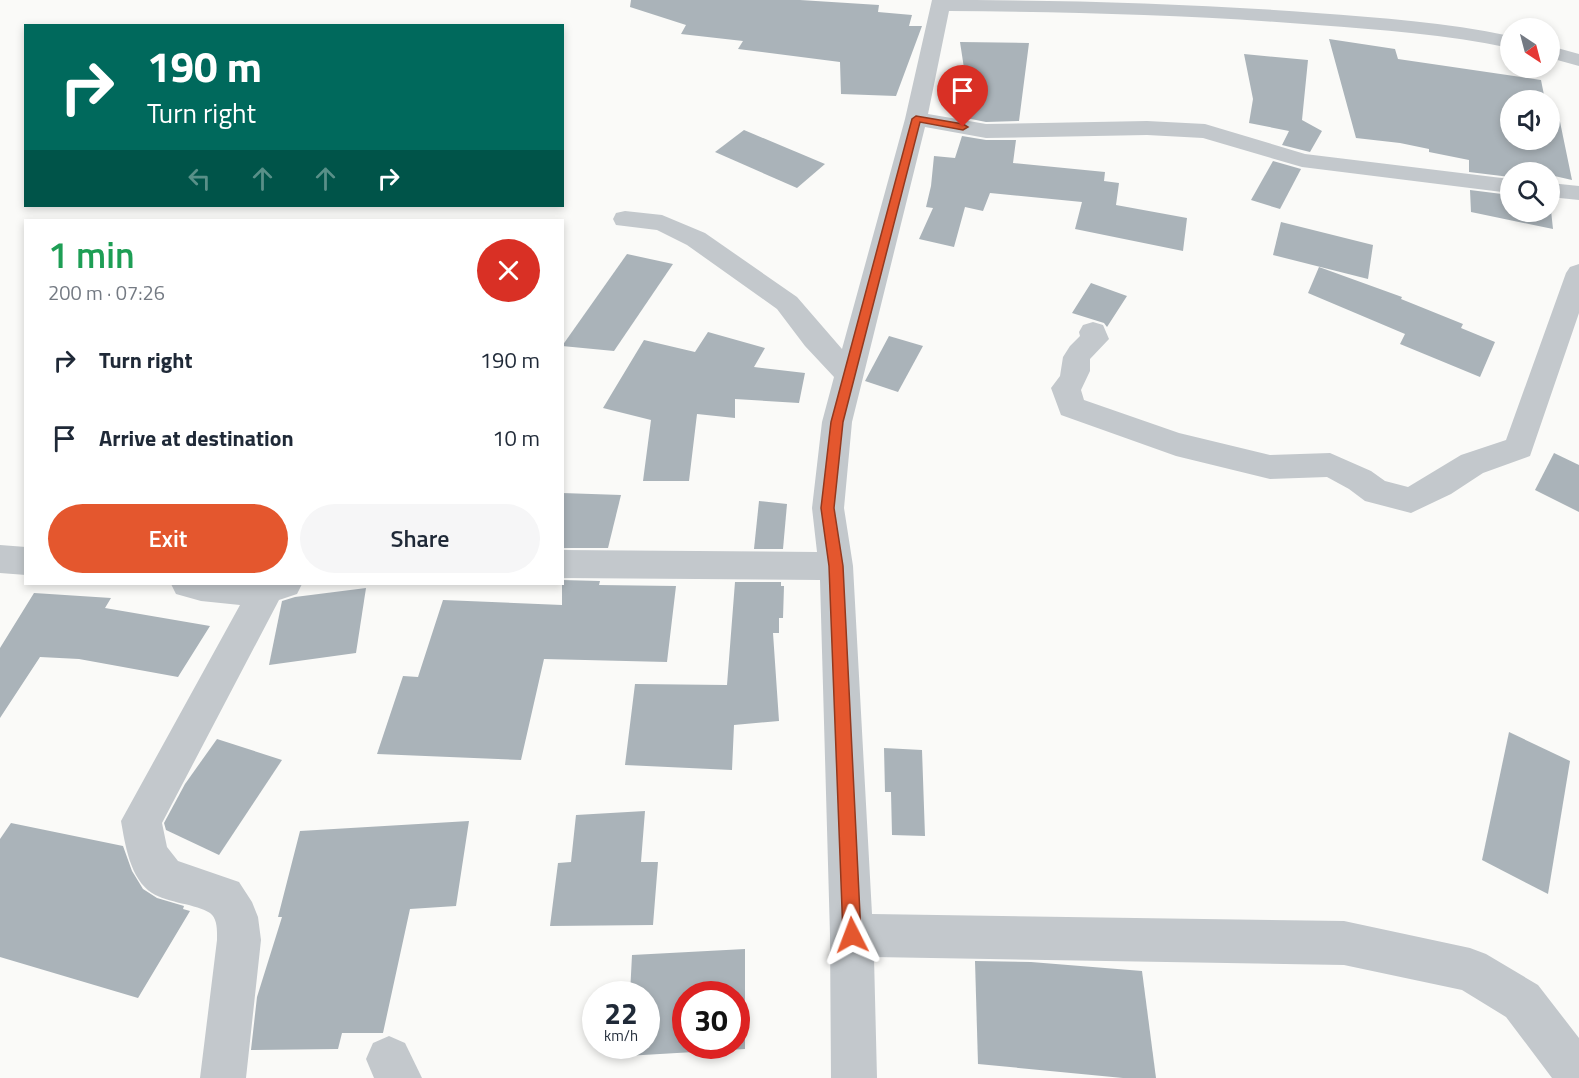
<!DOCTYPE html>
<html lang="en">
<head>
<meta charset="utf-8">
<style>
  :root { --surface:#fff; --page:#f6f6f7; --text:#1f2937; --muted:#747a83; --accent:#e4572e }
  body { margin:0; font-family:"Titillium Web",sans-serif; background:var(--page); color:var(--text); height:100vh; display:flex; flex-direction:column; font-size:22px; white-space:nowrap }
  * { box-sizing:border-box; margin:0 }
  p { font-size:20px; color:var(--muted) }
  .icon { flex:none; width:33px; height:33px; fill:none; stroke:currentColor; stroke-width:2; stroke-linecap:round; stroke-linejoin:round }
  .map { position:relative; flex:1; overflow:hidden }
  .details { position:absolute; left:24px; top:219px; width:540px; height:366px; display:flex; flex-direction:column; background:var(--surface); border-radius:0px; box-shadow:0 3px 9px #0003 }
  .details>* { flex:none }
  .hud { position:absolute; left:24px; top:24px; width:540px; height:183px; border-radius:0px; box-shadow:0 3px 9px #0003; background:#00695c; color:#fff; overflow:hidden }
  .needle { width:39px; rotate:144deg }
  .buttons { position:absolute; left:1500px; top:18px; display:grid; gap:12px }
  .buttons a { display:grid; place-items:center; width:60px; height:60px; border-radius:50%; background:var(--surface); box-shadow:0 3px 9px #0003; font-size:30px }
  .speed { position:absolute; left:582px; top:981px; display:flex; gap:12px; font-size:30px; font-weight:700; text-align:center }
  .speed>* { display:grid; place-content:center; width:78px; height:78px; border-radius:50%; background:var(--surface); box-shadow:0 3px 9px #0003; line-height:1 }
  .speed small { font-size:15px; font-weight:400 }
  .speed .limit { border:9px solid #d22; background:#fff; color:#111 }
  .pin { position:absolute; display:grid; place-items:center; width:51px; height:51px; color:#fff; margin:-62px -26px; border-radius:50% 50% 50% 0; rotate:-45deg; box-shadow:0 0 6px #0007 }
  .pin .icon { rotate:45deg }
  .me { position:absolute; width:66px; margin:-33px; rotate:357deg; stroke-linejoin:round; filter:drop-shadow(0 0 4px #0008) }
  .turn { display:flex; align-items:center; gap:21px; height:126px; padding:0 24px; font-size:27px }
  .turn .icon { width:78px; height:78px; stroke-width:2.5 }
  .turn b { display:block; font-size:42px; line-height:51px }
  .lanes { display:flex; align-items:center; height:57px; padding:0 24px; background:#0003; justify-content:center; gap:30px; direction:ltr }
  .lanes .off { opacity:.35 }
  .round { display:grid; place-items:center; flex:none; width:63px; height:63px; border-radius:32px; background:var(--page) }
  .summary { display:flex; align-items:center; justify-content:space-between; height:102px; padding:0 24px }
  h1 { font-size:36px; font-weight:600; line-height:45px; color:#1e9e55 }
  .primary-button { display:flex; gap:12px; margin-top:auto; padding:12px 24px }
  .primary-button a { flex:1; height:69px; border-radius:36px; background:var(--accent); color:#fff; font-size:24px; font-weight:600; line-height:69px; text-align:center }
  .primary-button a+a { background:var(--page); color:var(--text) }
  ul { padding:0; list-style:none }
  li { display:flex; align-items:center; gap:18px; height:78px; padding:0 24px }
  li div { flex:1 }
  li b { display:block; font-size:22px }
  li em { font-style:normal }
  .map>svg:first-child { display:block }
  .building { fill:#aab3b9; fill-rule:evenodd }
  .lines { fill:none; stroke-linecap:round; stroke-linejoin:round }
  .minor { fill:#c3c8cc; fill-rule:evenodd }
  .route { fill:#e4572e; stroke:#94391e; stroke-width:1.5 }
</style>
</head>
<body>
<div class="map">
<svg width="1579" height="1078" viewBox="0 0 1579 1078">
  <rect width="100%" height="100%" fill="#fafaf8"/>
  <g class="building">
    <path d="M631,0H800L879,5L878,12L912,15L909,26H922L896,96L841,94L840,62L738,49L743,41L681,34L686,25L630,7Z"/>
    <path d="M1329,39L1395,49L1398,59L1541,80L1545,100H1510V140H1550V110L1558,112L1572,180L1550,175V172H1510V177L1469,172V160L1429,152V149L1400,143L1356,138Z"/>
    <path d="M960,42L1029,43L1019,121L986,122L966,118L969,101Z"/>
    <path d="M1244,54L1308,60L1302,120L1322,131L1310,152L1282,145L1289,131L1249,123L1253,99Z"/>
    <path d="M744,130L825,164L797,188L715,152Z"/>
    <path d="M962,136L986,140H1016L1013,163L1105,172L1104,181L1119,183L1116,205L1187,218L1183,251L1075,229L1082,202L990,193L983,211L965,207L954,247L919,239L933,208L926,207L931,186L934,156L955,158Z"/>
    <path d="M1273,161L1301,169L1280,209L1251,200Z"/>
    <path d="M1470,190L1510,195V212H1550V201L1553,229L1471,212Z"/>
    <path d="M1281,222L1373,245L1368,279L1273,255Z"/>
    <path d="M627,254L673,264L614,351L562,346Z"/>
    <path d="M1319,267L1402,297L1401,299L1463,324L1461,328L1495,342L1480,377L1400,344L1405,334L1308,293Z"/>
    <path d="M1091,283L1127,296L1107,327L1104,323L1072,313Z"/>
    <path d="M708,332L765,348L754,367L805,373L799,403L735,399V418L697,414L689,481H643L651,420L603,408L644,340L695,352Z"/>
    <path d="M889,336L923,346L898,392L865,381Z"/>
    <path d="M1554,453L1579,465V512L1535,490Z"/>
    <path d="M562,493L621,495L608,548H562Z"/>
    <path d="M759,501L787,504L783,549H754Z"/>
    <path d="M562,580L600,581L599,585L676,586L667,662L544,659L521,760L377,754L403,676L418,677L443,600L562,605Z"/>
    <path d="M735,582H781V586H784L783,618H779V633H773L779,721L734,725L732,770L625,765L635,684L727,685Z"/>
    <path d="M366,588L356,653L269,665L282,601L295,597Z"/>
    <path d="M34,593L111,598L105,608L210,626L178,677L79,659L40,657L0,718V648Z"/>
    <path d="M1509,732L1570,761L1548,894L1482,860Z"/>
    <path d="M217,739L282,760L219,855L166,830L164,823L185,784Z"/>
    <path d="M884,748L922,750L925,836L892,835L891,792H885Z"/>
    <path d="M645,811L641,862H658L653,925L550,926L558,863L571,862L576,815Z"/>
    <path d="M469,821L456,906L410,909L383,1033H342L338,1049L251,1050L257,997L282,917H278L300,831Z"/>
    <path d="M11,823L123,846L132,871L143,889L157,898L184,906L183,909L190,911L138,998L0,957V839Z"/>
    <path d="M745,949V1049L626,1056V1046H646V994H630L632,955ZM686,994H736V1046H686Z"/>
    <path d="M975,961L1031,962L1142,971L1156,1078H1123L978,1064Z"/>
  </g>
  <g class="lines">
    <g class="minor">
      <path d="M932,0C1060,0 1188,3 1316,13C1381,18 1446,22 1510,36V48C1446,34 1381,30 1317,25C1194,15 1072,12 949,11L928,114L986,124L1147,121L1205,124L1305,154L1510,179V193L1302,167L1203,138L1147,135L986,138L925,127L852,422L844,508L853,566L872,914L1344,921L1470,948L1486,954L1538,985L1579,1038V1078H1552L1506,1017L1462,990L1344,965L874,957L877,1078H831L830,935L820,580L562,578V550L817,552L812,508L822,422L834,377L805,346L777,309L687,245L657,230L616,225L613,219L616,213L625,211L662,215L705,233L797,297L842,349L905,119Z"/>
      <path d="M1550,46L1579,54V66L1550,58Z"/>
      <path d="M1550,183L1579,186V200L1550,197Z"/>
      <path d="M1579,264V313L1530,456L1483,473L1451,494L1411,513L1365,501L1349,489L1327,477L1270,479L1176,456L1061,415L1051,388L1060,376L1063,357L1070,346L1080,336L1079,332L1083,325L1093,322L1103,325L1109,339L1090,359V371L1081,390L1084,400L1179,433L1270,455L1330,453L1371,471L1385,481L1408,487L1461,455L1506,440L1566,273L1570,267Z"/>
      <path d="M0,545L26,547V575L0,573Z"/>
      <path d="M171,584H302L297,594L279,600L162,823L167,847L178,861L239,882L252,902L258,917L261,940L246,1078H200L217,940C217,932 218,919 210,913C197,904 167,903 152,893C130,879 125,844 121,821L240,605L201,601L176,594Z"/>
      <path d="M389,1036L405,1043L422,1078H374L366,1059L373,1043Z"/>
    </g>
  </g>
  <path class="route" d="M916,116L963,124L968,127L963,130L920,122L843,422L834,508L843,566L861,935L858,942L852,944L846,942L843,935L829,566L821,508L831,422L912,119Z"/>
</svg>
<div class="buttons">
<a><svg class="needle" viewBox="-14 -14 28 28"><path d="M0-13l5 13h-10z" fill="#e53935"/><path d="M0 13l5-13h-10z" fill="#747a83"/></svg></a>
<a><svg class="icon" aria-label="sound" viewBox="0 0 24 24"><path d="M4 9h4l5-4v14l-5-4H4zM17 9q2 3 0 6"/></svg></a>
<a><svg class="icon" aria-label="search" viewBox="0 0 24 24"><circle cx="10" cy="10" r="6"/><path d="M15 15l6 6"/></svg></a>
</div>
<div class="speed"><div>22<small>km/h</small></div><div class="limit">30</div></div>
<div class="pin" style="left:963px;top:127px;background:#d93025"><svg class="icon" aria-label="arrive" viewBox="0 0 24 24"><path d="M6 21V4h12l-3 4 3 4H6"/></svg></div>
<svg class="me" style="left:852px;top:935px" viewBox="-20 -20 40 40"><path d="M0-17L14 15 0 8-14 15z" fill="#e4572e" stroke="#fff" stroke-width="4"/></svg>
<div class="hud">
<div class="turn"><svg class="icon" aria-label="right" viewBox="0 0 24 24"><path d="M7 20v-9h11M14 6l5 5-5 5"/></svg><div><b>190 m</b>Turn right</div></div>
<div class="lanes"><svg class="icon off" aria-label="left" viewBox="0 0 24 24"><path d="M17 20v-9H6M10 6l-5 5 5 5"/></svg><svg class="icon off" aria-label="ahead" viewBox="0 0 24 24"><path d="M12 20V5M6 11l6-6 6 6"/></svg><svg class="icon off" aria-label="ahead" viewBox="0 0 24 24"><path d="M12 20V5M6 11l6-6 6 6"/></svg><svg class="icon" aria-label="right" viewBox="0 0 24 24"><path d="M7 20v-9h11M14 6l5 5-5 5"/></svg></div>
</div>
<section class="details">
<div class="summary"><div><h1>1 min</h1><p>200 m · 07:26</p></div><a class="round" style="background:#d93025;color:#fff"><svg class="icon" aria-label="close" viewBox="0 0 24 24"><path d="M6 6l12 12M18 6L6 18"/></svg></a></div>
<ul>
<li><svg class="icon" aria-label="right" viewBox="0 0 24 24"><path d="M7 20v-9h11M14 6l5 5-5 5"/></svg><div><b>Turn right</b></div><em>190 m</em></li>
<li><svg class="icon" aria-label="arrive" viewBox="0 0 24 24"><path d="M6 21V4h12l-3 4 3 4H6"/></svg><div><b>Arrive at destination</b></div><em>10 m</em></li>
</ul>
<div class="primary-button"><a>Exit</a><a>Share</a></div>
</section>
</div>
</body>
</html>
